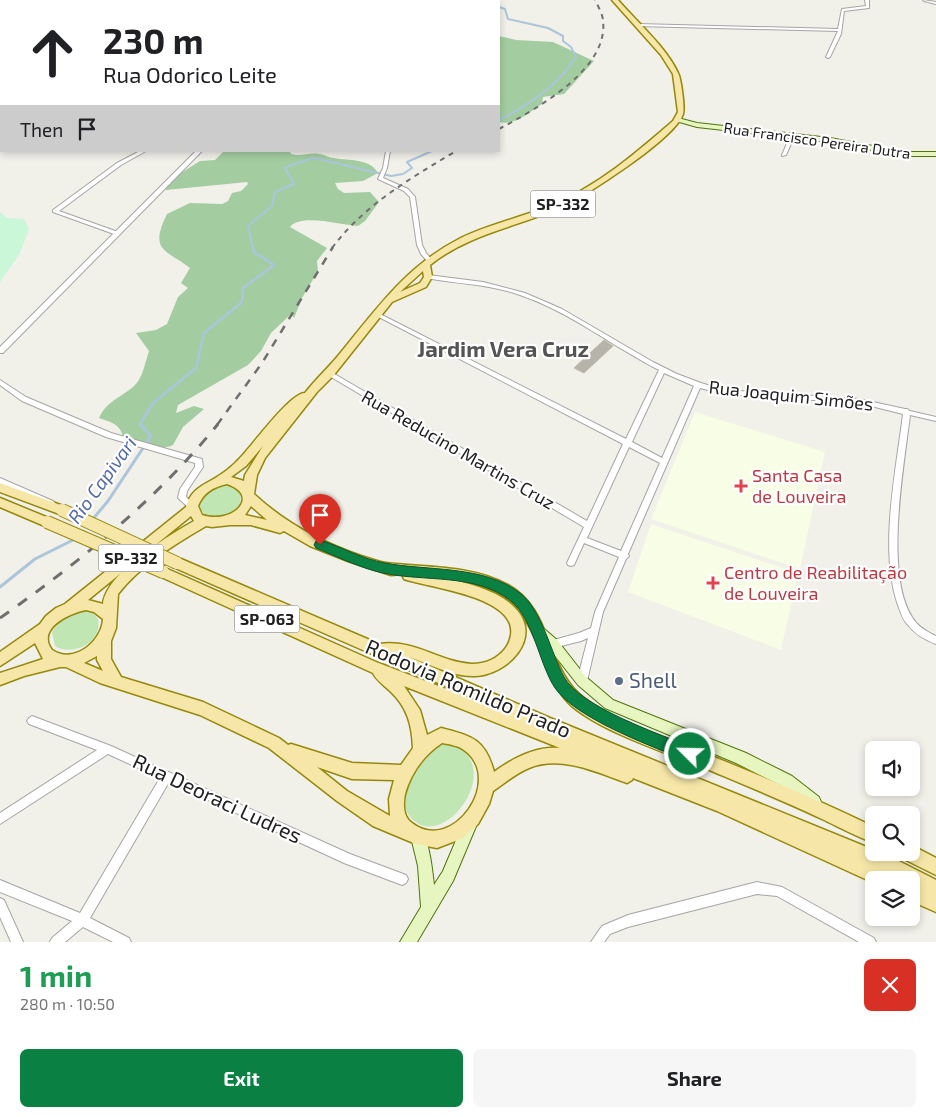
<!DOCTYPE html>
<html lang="en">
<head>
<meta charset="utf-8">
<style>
  :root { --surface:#fff; --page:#f6f6f6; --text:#202124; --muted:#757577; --accent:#0b8043 }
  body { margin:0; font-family:"Exo 2",sans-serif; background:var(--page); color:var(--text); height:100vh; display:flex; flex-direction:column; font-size:19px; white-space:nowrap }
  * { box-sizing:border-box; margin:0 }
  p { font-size:16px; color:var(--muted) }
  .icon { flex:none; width:28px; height:28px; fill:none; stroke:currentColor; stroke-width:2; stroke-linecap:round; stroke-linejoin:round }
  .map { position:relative; height:942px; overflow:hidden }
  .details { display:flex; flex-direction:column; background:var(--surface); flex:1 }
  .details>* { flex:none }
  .guide { position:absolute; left:0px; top:0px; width:500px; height:152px; box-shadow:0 2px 8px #0003; background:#fff; color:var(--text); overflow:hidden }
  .tools { position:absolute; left:865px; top:741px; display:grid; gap:10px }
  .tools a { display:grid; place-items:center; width:55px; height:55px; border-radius:8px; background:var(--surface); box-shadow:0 2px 8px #0003; font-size:25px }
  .pin { position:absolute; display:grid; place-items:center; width:42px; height:42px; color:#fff; margin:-51px -21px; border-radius:50% 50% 50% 0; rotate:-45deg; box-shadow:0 0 5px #0007 }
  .pin .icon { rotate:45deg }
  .me { position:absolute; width:55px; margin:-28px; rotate:293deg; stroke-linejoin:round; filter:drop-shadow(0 0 4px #0008) }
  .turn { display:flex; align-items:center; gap:18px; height:105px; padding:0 20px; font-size:22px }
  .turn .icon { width:65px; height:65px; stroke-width:2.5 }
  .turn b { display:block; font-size:35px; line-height:42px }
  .then { display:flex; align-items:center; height:48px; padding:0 20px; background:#0003; gap:10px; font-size:19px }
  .round { display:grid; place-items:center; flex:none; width:52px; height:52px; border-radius:8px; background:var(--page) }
  .head { display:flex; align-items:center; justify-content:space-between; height:85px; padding:0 20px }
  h1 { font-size:30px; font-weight:700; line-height:38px; color:#1e9e55 }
  .button { display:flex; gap:10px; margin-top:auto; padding:10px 20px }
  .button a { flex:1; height:58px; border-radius:8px; background:var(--accent); color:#fff; font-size:20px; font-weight:700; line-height:58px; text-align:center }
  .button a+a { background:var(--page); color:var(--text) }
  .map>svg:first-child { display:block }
  .education { fill:#f8fde5 }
  .grass { fill:#c0e7b3 }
  .forest { fill:#a3cda0 }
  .park { fill:#caf7d8 }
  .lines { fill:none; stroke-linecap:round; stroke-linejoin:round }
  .stream-far2 { stroke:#acc5db; stroke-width:2 }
  .stream-far1 { stroke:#acc5db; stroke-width:2.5 }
  .stream { stroke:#acc5db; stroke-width:3 }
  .building { fill:#b6b3ab; stroke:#c2bbac }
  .minor-casing { stroke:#a5a5a5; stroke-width:2 }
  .tertiary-casing { stroke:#a5a5a5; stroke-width:2 }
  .secondary-casing { stroke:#50740c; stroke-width:2 }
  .primary-casing { stroke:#95880a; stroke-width:3 }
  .minor { fill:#fff; fill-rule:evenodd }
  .tertiary { fill:#fff; fill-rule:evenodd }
  .secondary { fill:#e7f6c1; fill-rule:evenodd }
  .primary { fill:#f6e7a8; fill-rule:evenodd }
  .rail-far2 { stroke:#6f6f6f; stroke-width:2; stroke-dasharray:5 5; stroke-linecap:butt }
  .rail-far1 { stroke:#6f6f6f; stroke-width:2.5; stroke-dasharray:8 8; stroke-linecap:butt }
  .rail { stroke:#6f6f6f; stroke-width:3; stroke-dasharray:11 11; stroke-linecap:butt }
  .primary-bridge-casing { stroke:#95880a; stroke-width:14; stroke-linecap:butt }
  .primary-bridge { stroke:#f6e7a8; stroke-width:12 }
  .route { fill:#0b8043; stroke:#07532c }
  .health-dot { fill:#e0444e; stroke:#fff; stroke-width:2 }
  .service-dot { fill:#5c6f8a; stroke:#fff; stroke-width:2 }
  .labels { text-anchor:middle; stroke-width:4.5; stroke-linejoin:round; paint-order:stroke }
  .far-street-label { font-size:15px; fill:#212121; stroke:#fff }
  .shield { fill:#fff; stroke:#646464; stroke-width:1 }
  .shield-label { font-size:16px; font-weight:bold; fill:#212121 }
  .street-label { font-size:18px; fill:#212121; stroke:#fff }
  .health-label { font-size:18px; fill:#be3a42; stroke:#fff; text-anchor:start }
  .water-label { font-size:19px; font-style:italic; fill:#526aac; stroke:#fff }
  .near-service-label { font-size:21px; fill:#4e5e75; stroke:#fff; text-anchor:start }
  .near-street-label { font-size:21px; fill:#212121; stroke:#fff }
  .district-label { font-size:22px; font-weight:bold; fill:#545454; stroke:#fff }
</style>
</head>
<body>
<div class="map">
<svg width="936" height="942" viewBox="0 0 936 942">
  <rect width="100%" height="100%" fill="#f1f0e9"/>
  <g class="education">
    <path d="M695,412L825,452L800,569L651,519Z"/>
    <path d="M651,524L798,573L781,650L628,592Z"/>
  </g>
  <g class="grass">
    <path d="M225,485L235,488L241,494L240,506L226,516H205L199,505C201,492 213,487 225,485Z"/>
    <path d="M80,610L92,612L98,619C103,642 73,657 55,646L52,632L62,618Z"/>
    <path d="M448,744C509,760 447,853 412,819C389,796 420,746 448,744Z"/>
  </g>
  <g class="forest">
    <path d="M499,36L516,40L553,42L594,61L564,94L543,97L542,104C529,112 516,126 499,122Z"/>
    <path d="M224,151H290L291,154C301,157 309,152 319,154C324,154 329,158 334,158C349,161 370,158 378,173L363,181L335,183L338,189L344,193L370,192L379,202L365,221L358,226C341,225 301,213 290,227L327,248L317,261L318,271L302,298L294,318L291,314L271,333L261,351L248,365L178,405L176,413L194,406L204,409L183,427L173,445C157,452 138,443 123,436C119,423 110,422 99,418C106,402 121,397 133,387C143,379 145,362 149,351L136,333L156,330L167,324L178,297L188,288L181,283L190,268C165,249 149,251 167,214L190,203L222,204L228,201L232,193L241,191L248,184L247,182L166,190L165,183L200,161L215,160Z"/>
  </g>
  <path class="park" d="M0,212L7,218L24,219L29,229L20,253L0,282Z"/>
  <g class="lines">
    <g class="stream-far2">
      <path d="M478,0L480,1"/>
      <path d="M499,7L505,9L508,19L548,28L563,36V41L571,47L576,57C558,86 529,105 499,120"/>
      <path d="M253,248L248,226L272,206L275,192L294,184L285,168L288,166L314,158L391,176L403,174L412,168L407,162L432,151"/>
    </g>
    <path class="stream-far1" d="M141,425L140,424L153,403L196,368L204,333L242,302L243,288L274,265L254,252L253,247"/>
    <g class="stream">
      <path d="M92,520L108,501L151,436L140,424"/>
      <path d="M0,587L35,559L77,538"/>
    </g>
  </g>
  <path class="building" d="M604,340L613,346L584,373L574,368Z"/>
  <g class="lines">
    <g class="minor-casing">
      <g id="minor">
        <path d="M281,0H286L287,1H283Z"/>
        <path d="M865,0H869V8L844,11L841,34L830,57L828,58L826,57L838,31L637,26L635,25L637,24L838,29L842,9L866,6Z"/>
        <path d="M923,0L936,2V4L924,1Z"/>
        <rect x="0" y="8" width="1" height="2"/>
        <rect x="0" y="33" width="1" height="2"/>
        <rect x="0" y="72" width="1" height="2"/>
        <rect x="0" y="130" width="1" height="2"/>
        <path d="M791,134L795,135L786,155L782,156V155Z"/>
        <path d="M140,151H146L121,165L59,211L118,232V234H114L53,212V210L117,163Z"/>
        <path d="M386,151H390L387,168L383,178L408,189L415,197L422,245L426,253L433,261L432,262H428L421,254L417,245L410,197L404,191L378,179L383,168Z"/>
        <path d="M428,275L483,282L525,293L562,309L653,362L677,374L701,383L724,390L859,399L905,409H907L910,411L936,417V421L910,415C904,466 884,573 912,617C917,626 927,632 936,636V644C925,640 915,634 908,625C903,620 901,614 899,608C878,552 896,472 903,414L859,403L724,394L700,388L628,554L629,556L626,559L603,612L587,681L585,684L582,685L579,684L577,681L588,638L581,641L553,648L550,647L548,644L550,641L579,633L591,628L595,612L619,557L584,543L574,565L571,566L568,565L567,563L584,527L326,374L327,372H331L587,521L623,444L375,315L378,313L380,314L626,439L659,370C612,346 570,312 520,295C490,284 457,284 426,278V276ZM664,373L694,386L662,458L632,442ZM629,447L660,463L621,551L587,538Z"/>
        <path d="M0,380L26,397L111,433L202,459L203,467L187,491L186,497L196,506L195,508H189L178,498L180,489L195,467V463L106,437L22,401L0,385Z"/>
        <path d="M32,716L111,746L350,854L406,875L408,879L406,883L402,885L344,863L169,782L90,918L129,938L131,942H113L83,927L65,942H50L52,938L72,921L0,892V880L80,913L160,778L108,754L0,824V813L97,750L29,724L27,721L29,718Z"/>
        <path d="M757,882L782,887L874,938L876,942H859L777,896L757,894L628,927L610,934L604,942H591L602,926L628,915Z"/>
        <path d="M0,898L4,900L23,942H11L0,917Z"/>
      </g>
    </g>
    <g class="tertiary-casing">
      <g id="tertiary">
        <path d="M196,151H202L3,353H0V347Z"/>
        <path d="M0,478L53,501L55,503L53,505H47L0,485Z"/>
      </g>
    </g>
    <g class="secondary-casing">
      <g id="secondary">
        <path d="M678,118L697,123L830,138L905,152H936V156H905L830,142L697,127L676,121V119Z"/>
        <path d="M538,626L542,627L557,640L586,677L613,700L746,753L792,776L819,797L821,802L819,807L814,809L809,807L782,786L736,763L605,708L578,685L549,648L534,635L532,631L534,627Z"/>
        <path d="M470,817L475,819L477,824L453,881L417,942H400L421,907L418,866L411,837L413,832L418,830L423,832C430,849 432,867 434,885L443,871L465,819Z"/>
      </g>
    </g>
    <g class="primary-casing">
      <g id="primary">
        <path d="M612,0H618C637,22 666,47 678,73C681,78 685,108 683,114C676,138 583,198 558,209C515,227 467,235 430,265L432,277L426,287L392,302L333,376L317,392L265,458L257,475L254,494C285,523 321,542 361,556C369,558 378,562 386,563C427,568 471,565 508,585C552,608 546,670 584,698C616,722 657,734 694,749C754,773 815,798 874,827V843C856,836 839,827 822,819C784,801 745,785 707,769C667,753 605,733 573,707C560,696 553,681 547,666C522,606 514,587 446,578C469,584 498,590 515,608C544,638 507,675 475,676C452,677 430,664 409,657L550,718L874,850V852L885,854L936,880V912L911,901V880H901L892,876L894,880H874V883L717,811L633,778L632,780L627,783C596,772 561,755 529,768C516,773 505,783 493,791L489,804L478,824L463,838L437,848L416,844L373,826L337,801L269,748L200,715L100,683L66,667H60L24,676L0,685V673L43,659L35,643L0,666V652L40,624L46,616L56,608L65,604L186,507C190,492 199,487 212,480C221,475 233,466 240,458C252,446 290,393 305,393C315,380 327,369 338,356C375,311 406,266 459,239C486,225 523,217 552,205C598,186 636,153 673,121L678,112L673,74L661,55ZM423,271L424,277L420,283L400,292ZM263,446L245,475L244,481L231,477L246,466ZM227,484C262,496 232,525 202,515L198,506C203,493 213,487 227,484ZM251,506L267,520L245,515ZM191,516L194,521C168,536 106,573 103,604L88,600ZM230,525H251L280,533L284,531L310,546L348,561L391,575L402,574L404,579C429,588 517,596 511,635C510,640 509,644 505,649C497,659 485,664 472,664C438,662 416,639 379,644L181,559L177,558L173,559L171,563L173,567L498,709L376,662L163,567L159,568L157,572L159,576L373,673C376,680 384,685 390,691C407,707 412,724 413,748L401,765L352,763L291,744L288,745L279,738L203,702L121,677L111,659V641L116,628L118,594C141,565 175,544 206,526L212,527ZM86,610L94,612L103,619C102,641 74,665 52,650C36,629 69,613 86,610ZM97,656V660L103,671L84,663ZM404,686L560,748C536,746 513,758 494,772C485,738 471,736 441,728L427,735L420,710ZM442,743C449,744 459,746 464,750C505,779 453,855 412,823C403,817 403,804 405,794C411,773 424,755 442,743ZM317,767L352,779L394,780L389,799L390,816L347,791Z"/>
        <path d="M0,483L66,507L68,510L66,513L62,515L0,492Z"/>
        <path d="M0,498L51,519L53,522L51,525L47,527L0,507Z"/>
        <path d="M911,845L936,858V875L902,858L900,852H911Z"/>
      </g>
    </g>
    <use href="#minor" class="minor"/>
    <use href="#tertiary" class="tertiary"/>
    <use href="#secondary" class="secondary"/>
    <use href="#primary" class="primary"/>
    <g class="rail-far2">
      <path d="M499,129C534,110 609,70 603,21C603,15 598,6 595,0"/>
      <path d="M332,248C364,205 411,178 456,151"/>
    </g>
    <path class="rail-far1" d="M217,425L262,363L333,247"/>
    <path class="rail" d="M0,618C80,562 156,500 218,424"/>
    <g class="primary-bridge-casing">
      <g id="primary-bridge">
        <path d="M62,510L177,563"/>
        <path d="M47,522L163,572"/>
      </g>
    </g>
    <use href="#primary-bridge" class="primary-bridge"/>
  </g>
  <path class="route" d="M320,540C342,547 362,559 385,563C427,571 484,565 520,593C542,610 551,653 564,677C581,708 661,734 695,749L697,754L695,760L690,762C654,747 576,719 555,688C539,664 534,620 511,601C476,573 424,582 383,573C360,568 338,557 316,548L314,545L316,541Z"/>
  <g class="health-dot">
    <path d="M738.5 478.5h5v5h5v5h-5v5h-5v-5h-5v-5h5z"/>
    <path d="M710.5 575.5h5v5h5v5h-5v5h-5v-5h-5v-5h5z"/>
  </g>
  <circle class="service-dot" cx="619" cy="681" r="5"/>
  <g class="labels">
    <g class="far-street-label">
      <text transform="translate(817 141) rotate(8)" y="5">Rua Francisco Pereira Dutra</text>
    </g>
    <g class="shield">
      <rect x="530.5" y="190.5" width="65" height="27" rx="4"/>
      <rect x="98.5" y="544.5" width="65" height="27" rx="4"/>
      <rect x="234.5" y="605.5" width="65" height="27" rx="4"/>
    </g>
    <g class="shield-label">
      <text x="563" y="210">SP-332</text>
      <text x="131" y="564">SP-332</text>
      <text x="267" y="625">SP-063</text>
    </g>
    <g class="street-label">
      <text transform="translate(791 396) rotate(6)" y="6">Rua Joaquim Simões</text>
      <text transform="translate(458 450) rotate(30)" y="6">Rua Reducino Martins Cruz</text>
    </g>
    <g class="health-label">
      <text x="752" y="482">Santa Casa<tspan x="752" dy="21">de Louveira</tspan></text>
      <text x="724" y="579">Centro de Reabilitação<tspan x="724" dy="21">de Louveira</tspan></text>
    </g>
    <g class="water-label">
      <text transform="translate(102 480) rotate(-54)" y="7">Rio Capivari</text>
    </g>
    <g class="near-service-label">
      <text x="629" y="688">Shell</text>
    </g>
    <g class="near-street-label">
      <text transform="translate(468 689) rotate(23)" y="7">Rodovia Romildo Prado</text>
      <text transform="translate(217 799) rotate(25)" y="7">Rua Deoraci Ludres</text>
    </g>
    <g class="district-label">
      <text x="503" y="357">Jardim Vera Cruz</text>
    </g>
  </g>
</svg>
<div class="tools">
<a><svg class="icon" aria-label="sound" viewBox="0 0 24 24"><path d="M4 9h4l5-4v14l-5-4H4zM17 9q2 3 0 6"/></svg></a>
<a><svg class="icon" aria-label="search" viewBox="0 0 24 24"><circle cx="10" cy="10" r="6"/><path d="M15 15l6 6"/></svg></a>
<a><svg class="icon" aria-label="layers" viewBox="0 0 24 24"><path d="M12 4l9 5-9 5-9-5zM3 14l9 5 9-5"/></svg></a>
</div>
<div class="pin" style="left:320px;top:545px;background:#d93025"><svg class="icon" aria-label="arrive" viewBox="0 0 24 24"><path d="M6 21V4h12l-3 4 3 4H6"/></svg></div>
<svg class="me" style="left:690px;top:754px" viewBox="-20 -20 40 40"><circle r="17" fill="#0b8043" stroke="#fff" stroke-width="3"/><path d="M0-11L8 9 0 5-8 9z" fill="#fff"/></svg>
<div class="guide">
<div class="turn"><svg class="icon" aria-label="ahead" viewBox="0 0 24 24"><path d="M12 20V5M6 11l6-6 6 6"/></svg><div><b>230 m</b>Rua Odorico Leite</div></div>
<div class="then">Then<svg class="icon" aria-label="arrive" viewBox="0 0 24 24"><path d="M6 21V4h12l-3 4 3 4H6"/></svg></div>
</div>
</div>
<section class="details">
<div class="head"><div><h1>1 min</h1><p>280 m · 10:50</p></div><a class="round" style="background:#d93025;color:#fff"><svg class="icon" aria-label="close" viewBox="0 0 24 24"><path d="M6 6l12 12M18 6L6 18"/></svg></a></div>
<div class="button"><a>Exit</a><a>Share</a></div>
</section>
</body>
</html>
